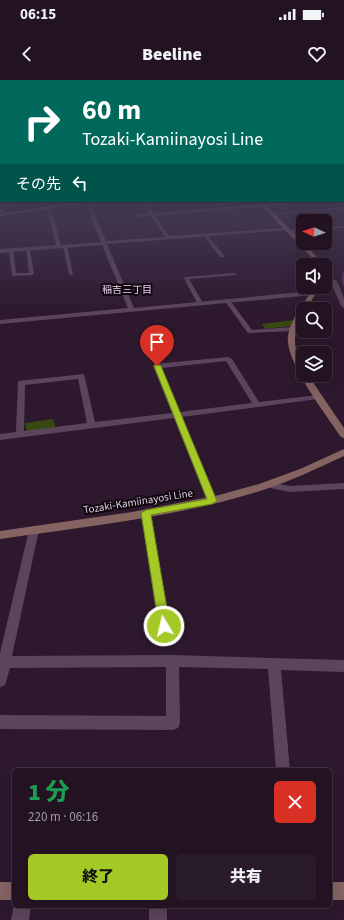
<!DOCTYPE html>
<html lang="ja">
<head>
<meta charset="utf-8">
<style>
  :root { --surface:#221222; --page:#2a1b2a; --text:#f1f3f6; --muted:#a29ea5; --line:#3f3240; --accent:#a4c825 }
  body { margin:0; font-family:"Source Sans 3","Noto Sans JP",sans-serif; background:var(--page); color:var(--text); height:100vh; display:flex; flex-direction:column; font-size:15px; white-space:nowrap }
  * { box-sizing:border-box; margin:0 }
  p { font-size:13px; color:var(--muted) }
  .icon { flex:none; width:22px; height:22px; fill:none; stroke:currentColor; stroke-width:2; stroke-linecap:round; stroke-linejoin:round }
  .map { position:relative; flex:1; overflow:hidden }
  .drawer { position:absolute; left:12px; top:688px; width:320px; height:140px; display:flex; flex-direction:column; background:var(--surface); border-radius:6px; box-shadow:0 4px 16px #0002,0 0 0 1px var(--line) }
  .drawer>* { flex:none }
  .top-card { position:absolute; left:0px; top:0px; width:344px; height:122px; box-shadow:0 4px 16px #0002,0 0 0 1px var(--line); background:#00695c; color:#fff; overflow:hidden }
  .needle { width:26px; rotate:274deg }
  .controls { position:absolute; left:296px; top:134px; display:grid; gap:8px }
  .controls a { display:grid; place-items:center; width:36px; height:36px; border-radius:6px; background:var(--surface); box-shadow:0 4px 16px #0002,0 0 0 1px var(--line); font-size:20px }
  .pin { position:absolute; display:grid; place-items:center; width:34px; height:34px; color:#fff; margin:-41px -17px; border-radius:50% 50% 50% 0; rotate:-45deg; box-shadow:0 0 4px #0007 }
  .pin .icon { rotate:45deg }
  .me { position:absolute; width:44px; margin:-22px; rotate:351deg; stroke-linejoin:round; filter:drop-shadow(0 0 3px #0008) }
  .turn { display:flex; align-items:center; gap:14px; height:84px; padding:0 16px; font-size:18px }
  .turn .icon { width:52px; height:52px; stroke-width:2.5 }
  .turn b { display:block; font-size:28px; line-height:34px }
  .then { display:flex; align-items:center; height:38px; padding:0 16px; background:#0003; gap:8px; font-size:15px }
  .round { display:grid; place-items:center; flex:none; width:42px; height:42px; border-radius:6px; background:var(--page) }
  .head { display:flex; align-items:center; justify-content:space-between; height:68px; padding:0 16px }
  h1 { font-size:24px; font-weight:800; line-height:30px; color:#1e9e55 }
  .primary-button { display:flex; gap:8px; margin-top:auto; padding:8px 16px }
  .primary-button a { flex:1; height:46px; border-radius:6px; background:var(--accent); color:#111; font-size:16px; font-weight:800; line-height:46px; text-align:center }
  .primary-button a+a { background:var(--page); color:var(--text) }
  .status { display:flex; justify-content:space-between; align-items:center; height:28px; padding:0 20px; background:var(--surface); direction:ltr }
  .status svg { height:11px; fill:currentColor }
  header { display:flex; justify-content:space-between; align-items:center; height:52px; padding:0 16px; background:var(--surface); font-size:18px; font-weight:800 }
  .map>svg:first-child { display:block }
  .green { fill:#374910 }
  .lines { fill:none; stroke-linecap:round; stroke-linejoin:round }
  .lane { fill:#5c445c; fill-rule:evenodd }
  .street { fill:#5c445c; fill-rule:evenodd }
  .secondary { fill:#846361; fill-rule:evenodd }
  .wall { fill:#5d325e }
  .route { fill:#a4c825; stroke:#6b8218 }
  .labels { text-anchor:middle; stroke-width:4; stroke-linejoin:round; paint-order:stroke }
  .far-neighbourhood-label { font-size:10px; fill:#f0d3f0; stroke:#100710 }
  .street-label { font-size:11px; fill:#decfdd; stroke:#100710 }
</style>
</head>
<body>
<div class="status"><b>06:15</b><svg viewBox="0 0 49 12"><path d="M0 12V9h3v3zM5 12V6h3v6zM10 12V3h3v9zM15 12V0h3v12zM26 1h20v11H26zM47 4h2v5h-2z"/></svg></div>
<header><svg class="icon" aria-label="back" viewBox="0 0 24 24"><path d="M15 5l-7 7 7 7"/></svg>Beeline<svg class="icon" aria-label="heart" viewBox="0 0 24 24"><path d="M12 20l-8-8c-3-5 5-10 8-4 3-6 11-1 8 4z"/></svg></header>
<div class="map">
<svg width="344" height="840" viewBox="0 0 344 840">
  <rect width="100%" height="100%" fill="#2d182e"/>
  <g class="green">
    <path d="M294,240L292,246L265,249L262,244Z"/>
    <path d="M53,339L56,348L27,352L25,343Z"/>
  </g>
  <g class="lines">
    <g class="lane">
      <path d="M216,121H220L227,128V130H225Z"/>
      <path d="M204,154H206L224,175V177H220L204,156Z"/>
      <path d="M65,165L67,166L73,194L71,195L69,194L63,166Z"/>
      <path d="M26,168L30,169L34,194L32,195L12,196L9,170L11,169L13,170L16,193H29Z"/>
      <path d="M234,193L236,194V195L189,199L203,223L200,225L197,223L184,198L186,197Z"/>
      <path d="M225,219H229L252,250L292,247L295,249L292,251L248,253L224,220Z"/>
    </g>
    <g class="street">
      <rect x="343" y="117" width="1" height="2"/>
      <path d="M70,121H75L78,124L74,125Z"/>
      <path d="M85,121L89,122L106,161L165,157L151,136L135,137L133,136L149,133L141,121H145L154,133L294,121H312L264,127L155,136L169,156L286,148L288,150L303,148V152L289,153L287,150L107,164L134,228L313,211L316,213L313,215L0,244V240L128,228L102,165L0,173V169L56,165L47,128L49,127L51,128L61,165L101,162Z"/>
      <path d="M344,127V129L272,135L270,134Z"/>
      <path d="M0,128L7,133V135H3L0,132Z"/>
      <path d="M344,146V148L325,149V147Z"/>
      <path d="M325,195L337,201L344,218V228L341,226L331,202L325,199Z"/>
      <path d="M228,277L232,279L259,322L318,315L322,317L318,319L182,337L217,421L216,423H208L207,421L174,338L0,360V354L16,352L18,301L84,294L95,342L172,333L153,286L154,284ZM226,281L252,323L180,332L162,288ZM78,299L87,343L24,351L25,305Z"/>
      <path d="M268,402L290,406L344,403V409L290,412L265,407L263,405L265,403Z"/>
      <path d="M146,429L151,433L170,546L168,550L164,551L160,550L158,546L141,433Z"/>
      <path d="M34,446L38,447L39,450L12,576L172,575L344,580V592L281,590L290,690H276L268,589L179,587L180,643L178,648L173,650L0,649V635L166,636V587L10,588L5,605L0,607V573L29,450L30,447Z"/>
      <path d="M14,824V826H31L29,840H11Z"/>
      <rect x="149" y="826" width="18" height="14"/>
    </g>
    <g class="secondary">
      <path d="M84,121H95L0,136V134Z"/>
      <path d="M257,121H262L325,185H319Z"/>
      <path d="M314,207H320L306,229H303C303,240 294,250 295,262C295,274 303,283 303,295H308L344,348V358L341,357C326,334 284,281 288,255C291,238 305,222 314,207Z"/>
      <path d="M344,369V376C318,388 293,400 266,409C180,437 89,446 0,459V451L132,432L219,415L259,404L300,389Z"/>
      <rect x="0" y="802" width="14" height="18"/>
      <rect x="330" y="802" width="14" height="18"/>
    </g>
  </g>
  <path class="wall" d="M343,192H344V208L342,200Z"/>
  <linearGradient id="sky" x2="0" y2="1"><stop stop-color="#190d19"/><stop offset="0.5" stop-color="#463d57"/><stop offset="1" stop-color="#463d57" stop-opacity="0"/></linearGradient>
  <rect width="344" height="234" fill="url(#sky)"/>
  <path class="route" d="M157,284L161,286L217,421L212,424L151,435L170,546L168,550L164,551L160,550L159,546L141,433L146,430L207,419L154,286Z"/>
  <g class="labels">
    <g class="far-neighbourhood-label">
      <text x="127" y="213">稲吉三丁目</text>
    </g>
    <g class="street-label">
      <text transform="translate(138 421) rotate(-9)" y="4">Tozaki-Kamiinayosi Line</text>
    </g>
  </g>
</svg>
<div class="controls">
<a><svg class="needle" viewBox="-14 -14 28 28"><path d="M0-13l5 13h-10z" fill="#e53935"/><path d="M0 13l5-13h-10z" fill="#a29ea5"/></svg></a>
<a><svg class="icon" aria-label="sound" viewBox="0 0 24 24"><path d="M4 9h4l5-4v14l-5-4H4zM17 9q2 3 0 6"/></svg></a>
<a><svg class="icon" aria-label="search" viewBox="0 0 24 24"><circle cx="10" cy="10" r="6"/><path d="M15 15l6 6"/></svg></a>
<a><svg class="icon" aria-label="layers" viewBox="0 0 24 24"><path d="M12 4l9 5-9 5-9-5zM3 14l9 5 9-5"/></svg></a>
</div>
<div class="pin" style="left:157px;top:286px;background:#d93025"><svg class="icon" aria-label="arrive" viewBox="0 0 24 24"><path d="M6 21V4h12l-3 4 3 4H6"/></svg></div>
<svg class="me" style="left:164px;top:546px" viewBox="-20 -20 40 40"><circle r="17" fill="#a4c825" stroke="#fff" stroke-width="3"/><path d="M0-11L8 9 0 5-8 9z" fill="#fff"/></svg>
<div class="top-card">
<div class="turn"><svg class="icon" aria-label="right" viewBox="0 0 24 24"><path d="M7 20v-9h11M14 6l5 5-5 5"/></svg><div><b>60 m</b>Tozaki-Kamiinayosi Line</div></div>
<div class="then">その先<svg class="icon" aria-label="left" viewBox="0 0 24 24"><path d="M17 20v-9H6M10 6l-5 5 5 5"/></svg></div>
</div>
<section class="drawer">
<div class="head"><div><h1>1 分</h1><p>220 m · 06:16</p></div><a class="round" style="background:#d93025;color:#fff"><svg class="icon" aria-label="close" viewBox="0 0 24 24"><path d="M6 6l12 12M18 6L6 18"/></svg></a></div>
<div class="primary-button"><a>終了</a><a>共有</a></div>
</section>
</div>
</body>
</html>
